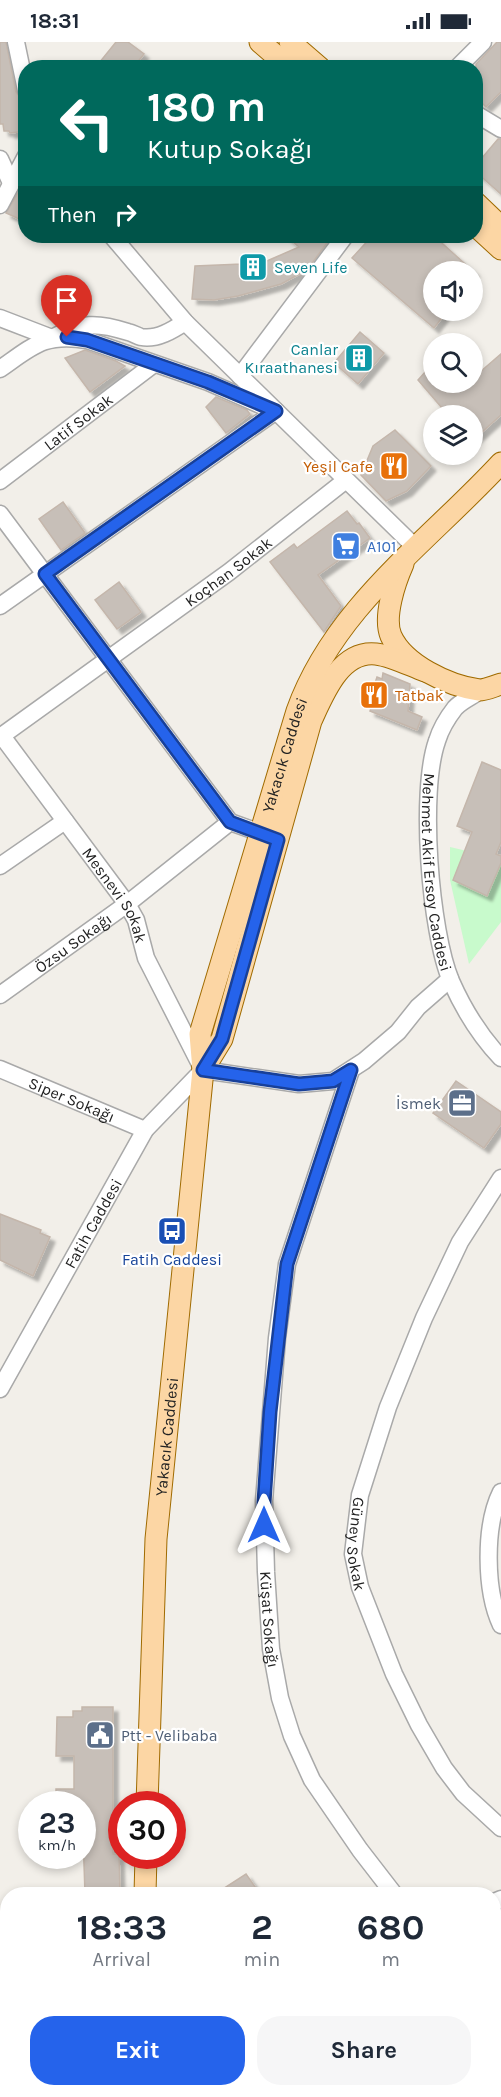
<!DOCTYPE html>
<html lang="en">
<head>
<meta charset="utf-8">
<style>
  :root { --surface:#fff; --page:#f6f6f7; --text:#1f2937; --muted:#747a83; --accent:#2563eb }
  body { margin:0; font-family:Karla,sans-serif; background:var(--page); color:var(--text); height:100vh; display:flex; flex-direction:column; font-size:22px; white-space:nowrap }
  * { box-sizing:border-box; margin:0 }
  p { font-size:20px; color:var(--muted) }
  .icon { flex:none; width:33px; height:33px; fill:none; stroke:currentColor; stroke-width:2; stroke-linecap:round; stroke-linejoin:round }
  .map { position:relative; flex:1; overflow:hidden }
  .side { position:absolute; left:0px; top:1845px; width:501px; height:210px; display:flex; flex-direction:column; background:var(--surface); border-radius:24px 24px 0 0; box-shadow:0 3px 9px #0003 }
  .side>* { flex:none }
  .top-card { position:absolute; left:18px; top:18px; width:465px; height:183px; border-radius:24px; box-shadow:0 3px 9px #0003; background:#00695c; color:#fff; overflow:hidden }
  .buttons { position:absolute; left:423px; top:219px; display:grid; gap:12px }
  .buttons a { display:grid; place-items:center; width:60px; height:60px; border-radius:50%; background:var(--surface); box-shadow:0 3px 9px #0003; font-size:30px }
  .speed { position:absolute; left:18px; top:1749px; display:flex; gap:12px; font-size:30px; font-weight:700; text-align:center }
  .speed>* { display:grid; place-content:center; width:78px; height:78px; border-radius:50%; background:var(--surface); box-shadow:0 3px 9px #0003; line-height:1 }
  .speed small { font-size:15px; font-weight:400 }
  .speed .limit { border:9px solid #d22; background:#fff; color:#111 }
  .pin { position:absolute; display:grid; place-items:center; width:51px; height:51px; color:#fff; margin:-62px -26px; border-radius:50% 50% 50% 0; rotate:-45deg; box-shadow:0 0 6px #0007 }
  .pin .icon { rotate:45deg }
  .me { position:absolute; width:66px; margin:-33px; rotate:0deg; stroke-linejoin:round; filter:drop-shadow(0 0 4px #0008) }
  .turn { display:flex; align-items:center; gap:21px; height:126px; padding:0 30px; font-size:27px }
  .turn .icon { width:78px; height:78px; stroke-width:2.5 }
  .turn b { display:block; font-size:42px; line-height:51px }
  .then { display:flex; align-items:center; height:57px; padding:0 30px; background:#0003; gap:12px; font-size:22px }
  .eta { display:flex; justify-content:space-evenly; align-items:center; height:102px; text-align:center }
  .eta b { font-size:36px; font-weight:700; line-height:42px }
  .primary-button { display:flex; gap:12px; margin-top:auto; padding:12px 30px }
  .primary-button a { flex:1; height:69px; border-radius:24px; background:var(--accent); color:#fff; font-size:24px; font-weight:700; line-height:69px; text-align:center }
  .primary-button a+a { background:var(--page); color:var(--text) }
  .status { display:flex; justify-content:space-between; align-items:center; height:42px; padding:0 30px; background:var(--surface); direction:ltr }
  .status svg { height:16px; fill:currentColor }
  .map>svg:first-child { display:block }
  .park { fill:#c8facc }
  .building { fill:#c7bfb8; stroke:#c4b6ab; stroke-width:1.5; filter:url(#shadow) }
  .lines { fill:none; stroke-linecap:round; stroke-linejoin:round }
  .minor-casing { stroke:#a9a9a9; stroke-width:19 }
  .major-casing { stroke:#a06b00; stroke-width:23 }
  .minor { stroke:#fff; stroke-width:16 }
  .major { stroke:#fcd6a4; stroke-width:21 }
  .route-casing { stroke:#184099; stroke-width:15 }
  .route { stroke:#2563eb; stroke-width:10 }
  .labels { text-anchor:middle; stroke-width:4.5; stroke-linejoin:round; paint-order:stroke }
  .culture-label { font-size:16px; fill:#0d838f; stroke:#fff; text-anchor:start }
  .street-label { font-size:16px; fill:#222; stroke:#fff }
  .food-label { font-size:16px; fill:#c56008; stroke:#fff; text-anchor:end }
  .shop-label { font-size:16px; fill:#366cbe; stroke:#fff; text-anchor:start }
  .service-label { font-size:16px; fill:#4e5e75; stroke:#fff; text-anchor:end }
  .transit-label { font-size:16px; fill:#164399; stroke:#fff }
</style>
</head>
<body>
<div class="status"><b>18:31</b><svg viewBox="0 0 49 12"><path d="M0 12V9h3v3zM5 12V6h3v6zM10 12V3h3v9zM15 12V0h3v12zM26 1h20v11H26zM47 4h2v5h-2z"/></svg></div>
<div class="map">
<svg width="501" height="2055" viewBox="0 0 501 2055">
  <defs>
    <filter id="shadow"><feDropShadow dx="5" dy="5" stdDeviation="1.5" flood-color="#0004"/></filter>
  </defs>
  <rect width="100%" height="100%" fill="#f2efe9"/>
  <path class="park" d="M450,805L501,817V880L469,922L450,838Z"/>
  <g class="building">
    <path d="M0,0H6L16,50L22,58L26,89L10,91L9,89H4L3,82H0Z"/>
    <path d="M116,0H128L144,12L133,26H95Z"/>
    <path d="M497,0H501V50L486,65L476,55V22Z"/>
    <path d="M498,97H501V152L476,130V123Z"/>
    <path d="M26,137V180L6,171Z"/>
    <path d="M286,194H332L307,228L281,242L238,254L214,258L192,257L195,224L242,222L255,217L260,222L299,205Z"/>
    <path d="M372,194H434L474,230H434V268H448L434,286L352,216Z"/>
    <path d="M360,290L384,311L358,342L334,321Z"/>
    <path d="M85,308L116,319L125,324L90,350L65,316Z"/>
    <path d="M501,312V373L472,399V374H434L442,366L418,338L434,320V340H472V318L480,330Z"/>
    <path d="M216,355L247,368L250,372L226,391L206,365Z"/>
    <path d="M395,388L431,424L407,449L386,459L361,433L373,404Z"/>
    <path d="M63,460L85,491L61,508L39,477Z"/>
    <path d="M347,469L357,482L359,481L370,496L318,533L341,564L324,590L270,520L294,502L297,506Z"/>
    <path d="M119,540L141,570L117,587L95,558Z"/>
    <path d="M383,631L410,642L408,669L422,675L417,688L370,669L372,663L368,662L377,635L382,637Z"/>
    <path d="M482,720L501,728V800L496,812L501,814V821L487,854L453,838L472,790L457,784Z"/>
    <path d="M456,1039L501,1070V1082L484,1106L433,1071Z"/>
    <path d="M0,1172L41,1188L40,1191L50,1195L33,1234L0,1218Z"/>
    <path d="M82,1665H113V1812H119L120,1852H85L82,1762H56V1747H74V1714H56L57,1675H73V1669H82Z"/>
    <path d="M246,1832L260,1852H215Z"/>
  </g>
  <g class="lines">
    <g class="minor-casing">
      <g id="minor">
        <path d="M16,0L26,48"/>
        <path d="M457,26L483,0"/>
        <path d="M476,72L501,87"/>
        <path d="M0,117L11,141"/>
        <path d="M0,163L26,114"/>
        <path d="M112,194L185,280L416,506"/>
        <path d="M0,276L52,296C81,280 97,280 128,290C133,291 137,294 141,295C157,298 173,288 185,280"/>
        <path d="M0,327C33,304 44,291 87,298L208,340L265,365"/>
        <path d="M240,334L345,194"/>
        <path id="s1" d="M0,439L154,322"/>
        <path d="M0,472L230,780L272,795"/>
        <path d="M0,564L276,369"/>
        <path id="s2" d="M481,648C473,654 461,659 455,666C448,675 440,689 437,699C419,750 430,889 451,939C463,966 480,994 501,1016"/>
        <path id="s3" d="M2,694L127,862L136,878L146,916L200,1022"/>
        <path id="s4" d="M0,695L229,530L346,438"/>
        <path d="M0,824L65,779"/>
        <path id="s5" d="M0,953L127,862L230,780"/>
        <path id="s6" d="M0,1027L145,1088"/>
        <path d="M203,1028L299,1042L333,1039L364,1019L398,990L418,965L450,937"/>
        <path id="s7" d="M351,1028L287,1222L277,1296L264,1459L266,1530L271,1607L280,1656L292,1694L312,1738L360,1808L394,1852"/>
        <path id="s8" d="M501,1136L460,1200L424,1276L388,1365L360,1453L353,1512L360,1545L394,1632L419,1683L444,1726L463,1751L501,1786"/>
        <path id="s9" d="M0,1347L145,1088L203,1028"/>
        <path d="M501,1450C484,1484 485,1549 501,1583"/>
        <path d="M494,1860L501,1857"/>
        <path d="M0,1898L8,1907"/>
        <path d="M494,1944L501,1953"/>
        <path d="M392,2048L404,2055"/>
      </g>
    </g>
    <g class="major-casing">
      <g id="major">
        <path d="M260,0L290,26"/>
        <path d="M290,0L320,26"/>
        <path d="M476,161L501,185"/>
        <path d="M476,184L501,207"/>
        <path d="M403,522C395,540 383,575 391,594C404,623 449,644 479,648C486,648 494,644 501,642"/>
        <path d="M203,1028L222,997L311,679C323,653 340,608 376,612C392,614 409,623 425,629"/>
        <path id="s10" d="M147,1762L156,1497L203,1028L200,992L297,669C334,565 429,499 501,421"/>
        <path d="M145,1852L146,1814"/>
        <path d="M156,2048L162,2055"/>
      </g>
    </g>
    <use href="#minor" class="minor"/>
    <use href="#major" class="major"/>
  </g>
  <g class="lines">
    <g class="route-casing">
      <path id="route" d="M67,295L87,298L208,340L276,369L45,532L230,780L278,798L222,997L203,1028L299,1042L333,1039L351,1028L287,1222L270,1370L264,1460V1483"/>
    </g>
    <use href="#route" class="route"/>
  </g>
  <defs>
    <g id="building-square" transform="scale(1.5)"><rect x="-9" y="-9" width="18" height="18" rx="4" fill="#0f9aa8" stroke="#fff"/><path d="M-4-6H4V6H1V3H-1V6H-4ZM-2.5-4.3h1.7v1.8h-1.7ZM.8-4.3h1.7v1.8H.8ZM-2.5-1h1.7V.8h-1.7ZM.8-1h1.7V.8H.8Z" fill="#fff"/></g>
    <g id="restaurant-square" transform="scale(1.5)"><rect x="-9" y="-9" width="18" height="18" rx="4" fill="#e8710a" stroke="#fff"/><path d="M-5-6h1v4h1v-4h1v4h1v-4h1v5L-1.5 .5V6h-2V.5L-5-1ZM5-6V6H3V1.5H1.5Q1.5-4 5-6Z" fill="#fff"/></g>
    <g id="supermarket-square" transform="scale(1.5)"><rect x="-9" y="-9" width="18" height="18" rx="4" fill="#3f7fe0" stroke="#fff"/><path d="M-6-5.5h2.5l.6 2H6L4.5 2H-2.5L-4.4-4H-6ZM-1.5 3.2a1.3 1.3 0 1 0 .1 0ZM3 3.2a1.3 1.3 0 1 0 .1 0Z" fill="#fff"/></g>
    <g id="office-square" transform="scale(1.5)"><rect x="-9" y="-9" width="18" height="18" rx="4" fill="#5c6f8a" stroke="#fff"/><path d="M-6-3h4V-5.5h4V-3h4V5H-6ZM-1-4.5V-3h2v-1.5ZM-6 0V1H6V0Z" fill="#fff"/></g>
    <g id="bus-square" transform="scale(1.5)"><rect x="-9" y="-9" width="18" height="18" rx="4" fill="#1a4fb4" stroke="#fff"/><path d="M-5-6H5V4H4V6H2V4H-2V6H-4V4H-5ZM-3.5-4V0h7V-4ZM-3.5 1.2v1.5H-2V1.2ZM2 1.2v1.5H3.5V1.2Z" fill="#fff"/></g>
    <g id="civic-square" transform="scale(1.5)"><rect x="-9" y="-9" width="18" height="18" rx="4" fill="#5c6f8a" stroke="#fff"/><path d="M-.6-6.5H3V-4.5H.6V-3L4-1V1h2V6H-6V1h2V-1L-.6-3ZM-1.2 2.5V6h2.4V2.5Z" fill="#fff"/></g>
  </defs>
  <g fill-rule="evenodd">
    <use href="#building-square" x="253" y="225"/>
    <use href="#building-square" x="359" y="316"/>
    <use href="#restaurant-square" x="394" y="424"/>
    <use href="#supermarket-square" x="346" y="504"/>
    <use href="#restaurant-square" x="374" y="653"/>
    <use href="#office-square" x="462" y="1061"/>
    <use href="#bus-square" x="172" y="1189"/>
    <use href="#civic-square" x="100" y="1693"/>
  </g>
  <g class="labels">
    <g class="culture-label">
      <text x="274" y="231">Seven Life</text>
      <text x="338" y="313" text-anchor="end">Canlar<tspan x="338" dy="18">Kıraathanesi</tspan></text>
    </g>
    <g class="street-label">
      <text dy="6" stroke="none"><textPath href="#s1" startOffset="98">Latif Sokak</textPath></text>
      <text dy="6" stroke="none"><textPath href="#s4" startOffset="282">Koçhan Sokak</textPath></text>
      <text dy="6" stroke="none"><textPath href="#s10" startOffset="1064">Yakacık Caddesi</textPath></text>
      <text dy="6" stroke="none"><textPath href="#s2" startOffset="202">Mehmet Akif Ersoy Caddesi</textPath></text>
      <text dy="6" stroke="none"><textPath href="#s3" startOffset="196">Mesnevi Sokak</textPath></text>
      <text dy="6" stroke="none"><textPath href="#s5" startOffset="90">Özsu Sokağı</textPath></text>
      <text dy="6" stroke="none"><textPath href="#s6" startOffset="78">Siper Sokağı</textPath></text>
      <text dy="6" stroke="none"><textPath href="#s9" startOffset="190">Fatih Caddesi</textPath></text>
      <text dy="6" stroke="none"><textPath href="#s10" startOffset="368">Yakacık Caddesi</textPath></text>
      <text dy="6" stroke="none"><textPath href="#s8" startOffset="398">Güney Sokak</textPath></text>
      <text dy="6" stroke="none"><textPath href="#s7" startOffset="561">Küşat Sokağı</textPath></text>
    </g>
    <g class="food-label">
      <text x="373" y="430">Yeşil Cafe</text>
      <text x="395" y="659" text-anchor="start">Tatbak</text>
    </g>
    <g class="shop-label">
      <text x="367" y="510">A101</text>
    </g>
    <g class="service-label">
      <text x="441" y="1067">İsmek</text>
      <text x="121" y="1699" text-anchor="start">Ptt - Velibaba</text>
    </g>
    <g class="transit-label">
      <text x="172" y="1223">Fati̇h Caddesi̇</text>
    </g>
  </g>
</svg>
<div class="buttons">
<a><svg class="icon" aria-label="sound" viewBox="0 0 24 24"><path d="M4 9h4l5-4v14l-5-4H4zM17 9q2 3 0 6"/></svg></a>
<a><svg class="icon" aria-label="search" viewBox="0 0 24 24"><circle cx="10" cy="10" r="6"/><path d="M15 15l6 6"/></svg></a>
<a><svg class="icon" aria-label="layers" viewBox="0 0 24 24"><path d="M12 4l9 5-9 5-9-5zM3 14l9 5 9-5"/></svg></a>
</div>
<div class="speed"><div>23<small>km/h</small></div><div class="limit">30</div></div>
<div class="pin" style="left:67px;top:295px;background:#d93025"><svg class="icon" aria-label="arrive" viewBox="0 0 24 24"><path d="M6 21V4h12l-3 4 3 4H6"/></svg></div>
<svg class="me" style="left:264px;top:1483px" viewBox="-20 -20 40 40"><path d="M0-17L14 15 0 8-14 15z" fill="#2563eb" stroke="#fff" stroke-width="4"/></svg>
<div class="top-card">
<div class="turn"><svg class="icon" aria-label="left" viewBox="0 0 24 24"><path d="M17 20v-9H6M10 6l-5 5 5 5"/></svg><div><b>180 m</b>Kutup Sokağı</div></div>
<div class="then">Then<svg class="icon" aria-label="right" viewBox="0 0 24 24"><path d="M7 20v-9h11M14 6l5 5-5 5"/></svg></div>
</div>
<section class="side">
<div class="eta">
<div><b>18:33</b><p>Arrival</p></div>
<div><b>2</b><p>min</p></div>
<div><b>680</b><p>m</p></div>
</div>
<div class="primary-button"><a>Exit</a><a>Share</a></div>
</section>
</div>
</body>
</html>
